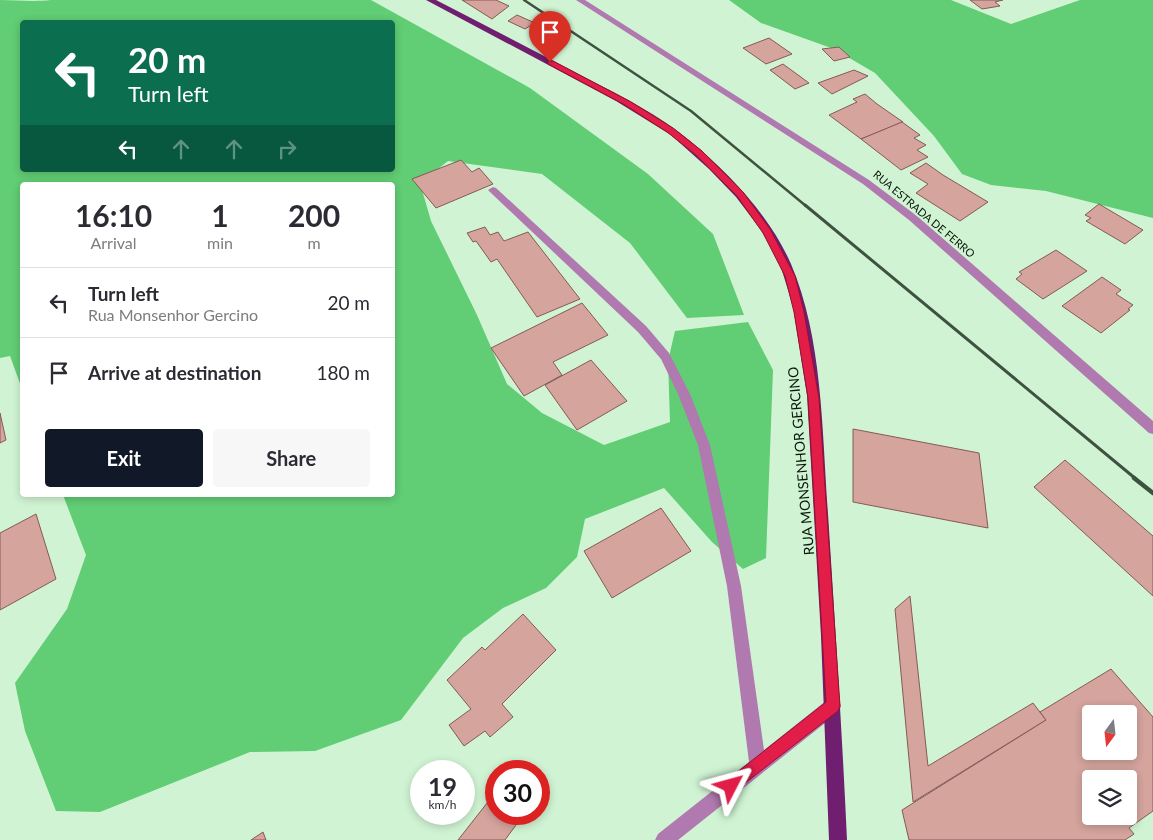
<!DOCTYPE html>
<html lang="en">
<head>
<meta charset="utf-8">
<style>
  :root { --surface:#fff; --page:#f7f7f7; --text:#2b2b33; --muted:#7c7c81; --line:#e1e1e2; --accent:#111827 }
  body { margin:0; font-family:Lato,sans-serif; background:var(--page); color:var(--text); height:100vh; display:flex; flex-direction:column; font-size:19px; white-space:nowrap }
  * { box-sizing:border-box; margin:0 }
  p { font-size:16px; color:var(--muted) }
  .icon { flex:none; width:28px; height:28px; fill:none; stroke:currentColor; stroke-width:2; stroke-linecap:round; stroke-linejoin:round }
  .map { position:relative; flex:1; overflow:hidden }
  .details { position:absolute; left:20px; top:182px; width:375px; height:315px; display:flex; flex-direction:column; background:var(--surface); border-radius:5px; box-shadow:0 2px 8px #0003 }
  .details>* { flex:none }
  .guide { position:absolute; left:20px; top:20px; width:375px; height:152px; border-radius:5px; box-shadow:0 2px 8px #0003; background:#0b6e4f; color:#fff; overflow:hidden }
  .needle { width:32px; rotate:195deg }
  .buttons { position:absolute; left:1082px; top:705px; display:grid; gap:10px }
  .buttons a { display:grid; place-items:center; width:55px; height:55px; border-radius:5px; background:var(--surface); box-shadow:0 2px 8px #0003; font-size:25px }
  .speed { position:absolute; left:410px; top:760px; display:flex; gap:10px; font-size:25px; font-weight:700; text-align:center }
  .speed>* { display:grid; place-content:center; width:65px; height:65px; border-radius:50%; background:var(--surface); box-shadow:0 2px 8px #0003; line-height:1 }
  .speed small { font-size:12px; font-weight:400 }
  .speed .limit { border:8px solid #d22; background:#fff; color:#111 }
  .pin { position:absolute; display:grid; place-items:center; width:42px; height:42px; color:#fff; margin:-51px -21px; border-radius:50% 50% 50% 0; rotate:-45deg; box-shadow:0 0 5px #0007 }
  .pin .icon { rotate:45deg }
  .me { position:absolute; width:55px; margin:-28px; rotate:51deg; stroke-linejoin:round; filter:drop-shadow(0 0 4px #0008) }
  .turn { display:flex; align-items:center; gap:18px; height:105px; padding:0 25px; font-size:22px }
  .turn .icon { width:65px; height:65px; stroke-width:2.5 }
  .turn b { display:block; font-size:35px; line-height:42px }
  .lanes { display:flex; align-items:center; height:48px; padding:0 25px; background:#0003; justify-content:center; gap:25px; direction:ltr }
  .lanes .off { opacity:.35 }
  .eta { display:flex; justify-content:space-evenly; align-items:center; height:85px; text-align:center }
  .eta b { font-size:30px; font-weight:700; line-height:35px }
  .cta { display:flex; gap:10px; margin-top:auto; padding:10px 25px }
  .cta a { flex:1; height:58px; border-radius:5px; background:var(--accent); color:#fff; font-size:20px; font-weight:700; line-height:58px; text-align:center }
  .cta a+a { background:var(--page); color:var(--text) }
  ul { padding:0; list-style:none }
  li { display:flex; align-items:center; gap:15px; height:70px; padding:0 25px; border-top:1px solid var(--line) }
  li div { flex:1 }
  li b { display:block; font-size:19px }
  li em { font-style:normal }
  .map>svg:first-child { display:block }
  .forest { fill:#61cd74; fill-rule:evenodd }
  .building { fill:#d4a49d; stroke:#855a55; fill-rule:evenodd }
  .lines { fill:none; stroke-linecap:round; stroke-linejoin:round }
  .minor { fill:#b079af; fill-rule:evenodd }
  .major { fill:#6f1e70; fill-rule:evenodd }
  .rail-far2 { stroke:#3f5241; stroke-width:2.5 }
  .rail-far1 { stroke:#3f5241; stroke-width:3 }
  .rail { stroke:#3f5241; stroke-width:4.5 }
  .route { fill:#e11d48; stroke:#92132f }
  .labels { text-anchor:middle; stroke-width:4; stroke-linejoin:round; paint-order:stroke }
  .far-street-label { font-size:11px; fill:#09160a; stroke:#d0f4d3 }
  .street-label { font-size:14px; fill:#09160a; stroke:#d0f4d3 }
</style>
</head>
<body>
<div class="map">
<svg width="1153" height="840" viewBox="0 0 1153 840">
  <rect width="100%" height="100%" fill="#d0f4d3"/>
  <g class="forest">
    <path d="M0,0C18,0 33,2 51,0H371L530,88L648,174L713,234L744,315L687,318L630,243L542,174L448,161L420,183L431,221L477,315L507,384L542,413L604,445L670,422L668,361L675,331L748,322L773,370L766,558L743,569L712,542L664,488L585,519L577,557L546,588L503,608L463,638L401,720L315,751L250,752L100,812L56,811L25,731L15,683L67,609L86,555L63,495H392V185H22V389L10,356L0,358ZM22,22H392V170H22Z"/>
    <path d="M729,0H951L1011,24L1080,0H1153V218L1046,191L991,185L962,174L934,136L875,73L834,49L761,23Z"/>
  </g>
  <g class="building">
    <path d="M462,0H496L509,6L492,19Z"/>
    <path d="M970,0H1003L995,2L1000,6L982,9Z"/>
    <path d="M517,15L535,23L525,29L508,21Z"/>
    <path d="M769,38L792,54L766,64L743,48Z"/>
    <path d="M839,47L850,57L834,61L822,49Z"/>
    <path d="M783,64L809,83L795,89L770,70Z"/>
    <path d="M854,70L868,76L832,94L818,83Z"/>
    <path d="M865,94L877,104L903,122L861,139L829,115L857,102L853,99Z"/>
    <path d="M902,122L920,135L914,138L926,145L917,150L928,157L901,170L861,139Z"/>
    <path d="M461,160L472,172L479,168L493,184L436,208L412,179Z"/>
    <path d="M926,163L943,175L988,202L960,221L916,193L928,184L910,173Z"/>
    <path d="M1099,204L1143,230L1125,244L1086,221L1091,218L1085,215Z"/>
    <path d="M485,227L490,235L498,232L504,241L528,232L580,299L537,317L497,259L491,262L476,241L473,242L467,233Z"/>
    <path d="M1056,250L1087,271L1043,299L1016,279L1022,274L1019,272Z"/>
    <path d="M1102,277L1121,290L1116,294L1133,305L1128,309L1130,310L1101,333L1062,306Z"/>
    <path d="M582,303L608,335L553,362L562,375L524,396L491,348Z"/>
    <path d="M591,360L627,401L577,430L545,385Z"/>
    <path d="M0,413L6,440L0,443Z"/>
    <path d="M853,429L979,453L988,528L853,502Z"/>
    <path d="M1065,460L1153,536V596L1034,487Z"/>
    <path d="M661,508L691,551L612,598L584,551Z"/>
    <path d="M36,514L56,579L0,610V533Z"/>
    <path d="M910,596L928,766L1033,703L1046,720L913,802L895,609Z"/>
    <path d="M523,614L556,650L502,704L513,717L490,737L485,731L464,746L449,725L471,709L447,680L482,647L485,650Z"/>
    <path d="M1111,669L1153,717V811L1129,828L1134,834L1125,840H909L902,810L1046,720L1040,712ZM1091,714H1129V751H1091ZM1091,779H1129V816H1091Z"/>
    <path d="M491,798L494,801L496,799V814H521L514,822L516,825L505,840H458Z"/>
    <path d="M263,832L266,840H251Z"/>
  </g>
  <g class="lines">
    <g class="minor">
      <path d="M576,0H585L869,180L917,216L1153,421V434L1149,433L909,220L863,184Z"/>
      <path d="M493,187L496,188L646,326L669,353L690,394L710,445L741,586L764,750L827,700L833,698L839,700L841,706L839,712L678,840H655L658,834L749,762L727,586L698,445L678,394L661,359L638,332L490,192L488,190Z"/>
    </g>
    <path class="major" d="M426,0H436C486,26 537,52 588,79C623,97 659,115 689,140C729,173 770,216 791,264C823,339 822,433 828,514C835,623 842,731 847,840H829L821,636L807,395L793,306L779,261L761,230L736,197L709,169L671,135L616,101Z"/>
    <path class="rail-far2" d="M524,0L691,111L806,206"/>
    <path class="rail-far1" d="M805,205L1136,479"/>
    <path class="rail" d="M1134,478L1153,493"/>
  </g>
  <path class="route" d="M548,61H553L631,102L673,128L702,151L743,192L770,229L795,276L804,312L819,398L840,706L838,711L731,794L726,791L724,786L726,781L826,702L808,398L794,312L785,276L763,233L737,196L696,155L667,132L625,105L548,64Z"/>
  <g class="labels">
    <g class="far-street-label">
      <text transform="translate(924 214) rotate(40)" y="4">RUA ESTRADA DE FERRO</text>
    </g>
    <g class="street-label">
      <text transform="translate(801 461) rotate(-95)" y="5">RUA MONSENHOR GERCINO</text>
    </g>
  </g>
</svg>
<div class="buttons">
<a><svg class="needle" viewBox="-14 -14 28 28"><path d="M0-13l5 13h-10z" fill="#e53935"/><path d="M0 13l5-13h-10z" fill="#7c7c81"/></svg></a>
<a><svg class="icon" aria-label="layers" viewBox="0 0 24 24"><path d="M12 4l9 5-9 5-9-5zM3 14l9 5 9-5"/></svg></a>
</div>
<div class="speed"><div>19<small>km/h</small></div><div class="limit">30</div></div>
<div class="pin" style="left:550px;top:62px;background:#d93025"><svg class="icon" aria-label="arrive" viewBox="0 0 24 24"><path d="M6 21V4h12l-3 4 3 4H6"/></svg></div>
<svg class="me" style="left:731px;top:786px" viewBox="-20 -20 40 40"><path d="M0-17L14 15 0 8-14 15z" fill="#e11d48" stroke="#fff" stroke-width="4"/></svg>
<div class="guide">
<div class="turn"><svg class="icon" aria-label="left" viewBox="0 0 24 24"><path d="M17 20v-9H6M10 6l-5 5 5 5"/></svg><div><b>20 m</b>Turn left</div></div>
<div class="lanes"><svg class="icon" aria-label="left" viewBox="0 0 24 24"><path d="M17 20v-9H6M10 6l-5 5 5 5"/></svg><svg class="icon off" aria-label="ahead" viewBox="0 0 24 24"><path d="M12 20V5M6 11l6-6 6 6"/></svg><svg class="icon off" aria-label="ahead" viewBox="0 0 24 24"><path d="M12 20V5M6 11l6-6 6 6"/></svg><svg class="icon off" aria-label="right" viewBox="0 0 24 24"><path d="M7 20v-9h11M14 6l5 5-5 5"/></svg></div>
</div>
<section class="details">
<div class="eta">
<div><b>16:10</b><p>Arrival</p></div>
<div><b>1</b><p>min</p></div>
<div><b>200</b><p>m</p></div>
</div>
<ul>
<li><svg class="icon" aria-label="left" viewBox="0 0 24 24"><path d="M17 20v-9H6M10 6l-5 5 5 5"/></svg><div><b>Turn left</b><p>Rua Monsenhor Gercino</p></div><em>20 m</em></li>
<li><svg class="icon" aria-label="arrive" viewBox="0 0 24 24"><path d="M6 21V4h12l-3 4 3 4H6"/></svg><div><b>Arrive at destination</b></div><em>180 m</em></li>
</ul>
<div class="cta"><a>Exit</a><a>Share</a></div>
</section>
</div>
</body>
</html>
